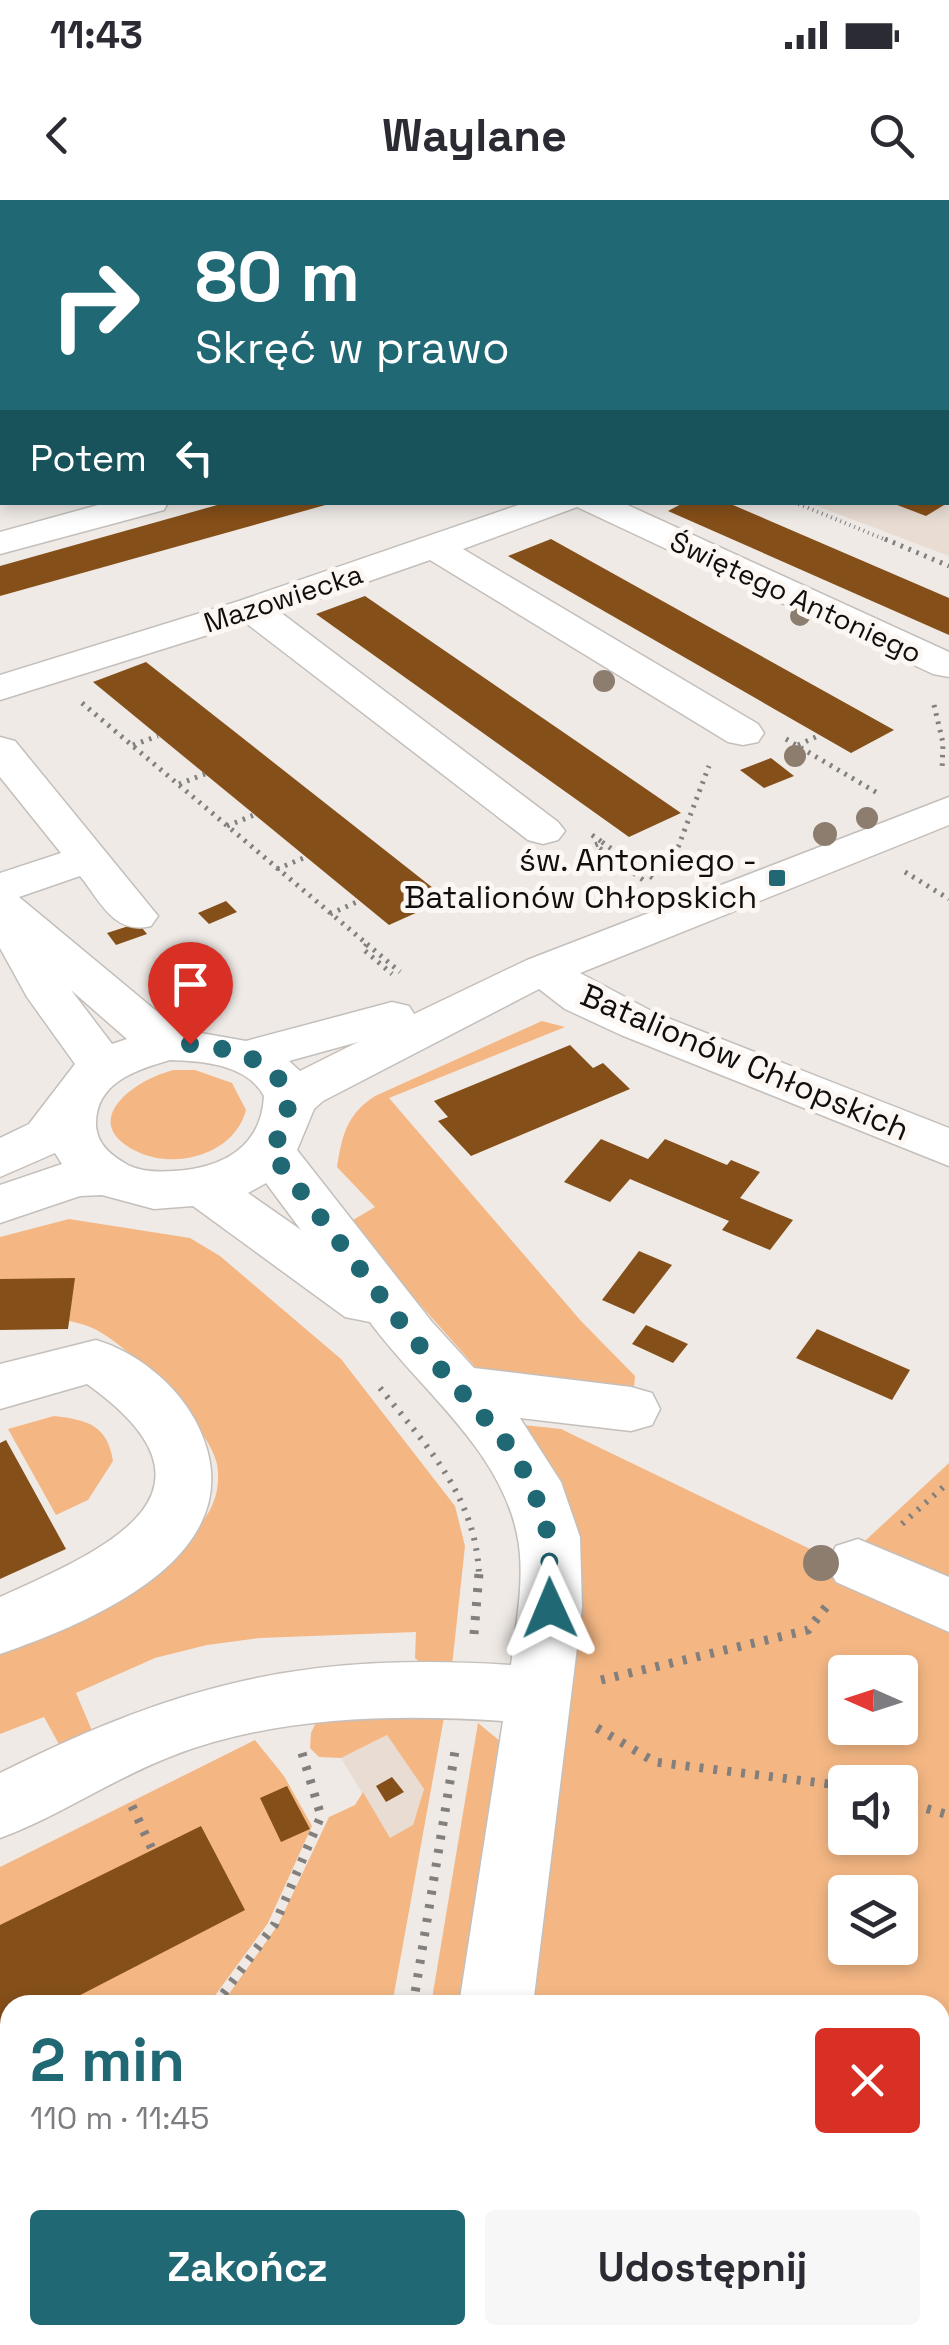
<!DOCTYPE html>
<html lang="pl">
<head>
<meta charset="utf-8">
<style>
  :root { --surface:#fff; --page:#f7f7f7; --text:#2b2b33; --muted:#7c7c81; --accent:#1f6874 }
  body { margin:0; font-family:"Space Grotesk",sans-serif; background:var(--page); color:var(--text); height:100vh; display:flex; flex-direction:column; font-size:38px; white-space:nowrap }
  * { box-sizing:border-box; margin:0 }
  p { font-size:32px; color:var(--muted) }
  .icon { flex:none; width:55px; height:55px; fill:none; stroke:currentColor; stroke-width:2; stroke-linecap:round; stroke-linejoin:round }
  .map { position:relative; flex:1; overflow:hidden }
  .sheet { position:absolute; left:0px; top:1795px; width:950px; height:350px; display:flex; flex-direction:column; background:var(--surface); border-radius:30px 30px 0 0; box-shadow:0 5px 15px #0003 }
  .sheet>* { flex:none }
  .guide { position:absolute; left:0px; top:0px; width:950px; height:305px; box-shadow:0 5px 15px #0003; background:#1f6874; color:#fff; overflow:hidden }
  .needle { width:65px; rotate:273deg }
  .controls { position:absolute; left:828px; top:1455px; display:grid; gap:20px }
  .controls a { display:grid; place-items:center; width:90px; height:90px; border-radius:10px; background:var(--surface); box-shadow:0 5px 15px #0003; font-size:50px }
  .pin { position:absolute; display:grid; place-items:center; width:85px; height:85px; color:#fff; margin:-102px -42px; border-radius:50% 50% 50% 0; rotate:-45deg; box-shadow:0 0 10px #0007 }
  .pin .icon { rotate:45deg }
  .me { position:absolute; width:110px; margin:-55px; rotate:359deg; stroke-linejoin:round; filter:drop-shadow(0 0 8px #0008) }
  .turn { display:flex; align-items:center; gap:35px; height:210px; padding:0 30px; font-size:45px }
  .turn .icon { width:130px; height:130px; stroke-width:2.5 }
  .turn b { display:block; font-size:70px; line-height:85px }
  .then { display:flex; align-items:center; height:95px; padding:0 30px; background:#0003; gap:20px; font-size:38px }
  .round { display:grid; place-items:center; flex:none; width:105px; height:105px; border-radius:10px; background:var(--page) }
  .overview { display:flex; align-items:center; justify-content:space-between; height:170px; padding:0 30px }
  h1 { font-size:60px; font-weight:800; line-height:75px; color:var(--accent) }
  .button { display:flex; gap:20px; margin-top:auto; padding:20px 30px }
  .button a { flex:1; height:115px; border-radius:10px; background:var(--accent); color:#fff; font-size:40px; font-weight:800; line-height:115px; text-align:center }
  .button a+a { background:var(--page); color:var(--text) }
  .status { display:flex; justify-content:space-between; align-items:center; height:70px; padding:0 50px; background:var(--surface); direction:ltr }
  .status svg { height:28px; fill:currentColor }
  header { display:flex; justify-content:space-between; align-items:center; height:130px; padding:0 30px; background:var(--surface); font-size:45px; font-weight:800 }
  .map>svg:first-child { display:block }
  .built { fill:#e8dcd3 }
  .green { fill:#f4b784; fill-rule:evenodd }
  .building { fill:#854f19 }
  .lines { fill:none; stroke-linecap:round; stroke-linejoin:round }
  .minor-casing { stroke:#c4bfbb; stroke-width:3 }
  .path-far3 { stroke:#827f7c; stroke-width:4; stroke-dasharray:1 4; stroke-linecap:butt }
  .path-far2 { stroke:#827f7c; stroke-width:5; stroke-dasharray:2.5 6; stroke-linecap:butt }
  .path-far1 { stroke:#827f7c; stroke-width:6; stroke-dasharray:2.5 8; stroke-linecap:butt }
  .path { stroke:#827f7c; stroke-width:9; stroke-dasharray:4 10; stroke-linecap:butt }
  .minor { fill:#fff; fill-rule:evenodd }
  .tree { fill:#8d7d6f }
  .route { stroke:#1f6874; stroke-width:18; stroke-dasharray:0 32.4 }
  .poi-dot { fill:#1f6874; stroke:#fdf7f3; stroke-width:4 }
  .labels { text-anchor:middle; stroke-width:10; stroke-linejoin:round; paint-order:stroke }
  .far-street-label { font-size:28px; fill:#110f0e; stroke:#fdf7f3 }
  .poi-label { font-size:32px; fill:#110f0e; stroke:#fdf7f3; text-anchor:end }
  .street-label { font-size:32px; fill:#110f0e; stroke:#fdf7f3 }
</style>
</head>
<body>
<div class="status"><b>11:43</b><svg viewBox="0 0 49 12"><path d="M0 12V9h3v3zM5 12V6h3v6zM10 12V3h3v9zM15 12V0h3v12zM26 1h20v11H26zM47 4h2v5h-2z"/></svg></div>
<header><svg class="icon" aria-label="back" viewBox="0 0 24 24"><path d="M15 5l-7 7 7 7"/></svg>Waylane<svg class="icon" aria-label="search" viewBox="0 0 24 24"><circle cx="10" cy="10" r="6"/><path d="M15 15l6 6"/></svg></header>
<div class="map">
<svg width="949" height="2145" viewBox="0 0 949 2145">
  <rect width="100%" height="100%" fill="#efeae6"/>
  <g class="built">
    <path d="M949,180V356L809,303L948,302Z"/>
    <path d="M387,1535L424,1589L413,1625L390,1639L341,1558Z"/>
  </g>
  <g class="green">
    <path d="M74,0H949V180L948,2Z"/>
    <path d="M542,821L565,827L389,898L581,1121L635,1176L634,1188L478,1170L348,1023L375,1007L337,967C342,935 347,914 375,896Z"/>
    <path d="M174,870H195L232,883L246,910C235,954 175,971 136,951C76,921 137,878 174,870Z"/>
    <path d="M69,1019L190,1038L220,1056L341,1159L455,1306L465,1346L451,1475H433L415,1458L416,1432L260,1438L207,1445L155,1458L76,1493L93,1533L61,1548L44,1517L0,1534V1441C50,1414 179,1358 207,1315C217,1299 220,1282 217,1264C209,1225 127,1142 90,1127C62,1116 30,1117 0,1116V1037Z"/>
    <path d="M54,1216C88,1220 107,1225 113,1261L88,1300L56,1315L8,1229Z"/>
    <path d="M524,1225L561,1229L949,1416V1996L940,1990V1805L532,1803L577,1336L562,1281ZM845,1472H900V1528H845ZM845,1582H900V1638H845ZM845,1692H900V1748H845Z"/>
    <path d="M949,1263V1390L853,1352Z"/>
    <path d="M445,1512L392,1805H221L278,1725L329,1617L355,1605L363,1592L390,1638L413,1625L424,1589L387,1535L341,1558L319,1557L310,1548L311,1533L319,1516Z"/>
    <path d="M478,1523L501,1542L462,1805H431Z"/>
    <path d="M255,1540L284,1576L312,1626L268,1723L208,1805H10V2074L0,2087V1667Z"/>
    <path d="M45,2135H335L333,2145H28Z"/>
    <path d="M488,2135H584L602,2145H487Z"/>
  </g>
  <g class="building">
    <path d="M228,302L329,304L0,396V366Z"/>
    <path d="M685,302H726L949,398V435L668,311Z"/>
    <path d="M949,302L926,316L892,303V302Z"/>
    <path d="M551,339L894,530L851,553L508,356Z"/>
    <path d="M365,396L681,613L629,637L316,414Z"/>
    <path d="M146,462L447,699L389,725L93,482Z"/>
    <path d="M771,558L794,576L764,588L740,570Z"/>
    <path d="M226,701L237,712L209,724L198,713Z"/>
    <path d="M138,723L147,734L116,745L107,733Z"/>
    <path d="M570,845L593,868L603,863L630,889L471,956L438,921L448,917L434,901Z"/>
    <path d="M601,939L648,959L665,939L727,965L731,960L760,972L740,998L793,1020L770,1050L722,1030L729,1021L630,979L610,1002L564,982Z"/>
    <path d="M639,1051L672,1065L634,1114L602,1100Z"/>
    <path d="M75,1078L68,1129L0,1130V1079Z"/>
    <path d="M646,1125L688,1144L673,1163L632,1144Z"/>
    <path d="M817,1129L910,1170L892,1200L796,1158Z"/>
    <path d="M6,1240L66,1349L0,1379V1243Z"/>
    <path d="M392,1577L404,1592L386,1602L376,1586Z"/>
    <path d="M287,1586L310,1629L281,1642L260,1598Z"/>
    <path d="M201,1626L245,1710L61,1805H10V1831L0,1837V1725Z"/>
    <path d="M731,2135H884V2145H746Z"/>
  </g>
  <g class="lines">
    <g class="minor-casing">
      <g id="minor">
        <rect x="0" y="224" width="2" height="20"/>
        <path d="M109,302H168L164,310L0,354V332Z"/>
        <path d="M527,302H621L949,452V477L933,474L577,307L463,349L758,524L764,533L758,542L743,545L728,542L430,360L280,412L558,622L565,631L558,640L543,644L528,640L246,423L0,500V475L239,401Z"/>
        <path d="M0,537L15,541L158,716L151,726C114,735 101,702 80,676L19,697L178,829L246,841L392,802L409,806L414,814L527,760L949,597V625L580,773L655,813L949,928V966L621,835L565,809L539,789L323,901L314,909L297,950L432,1122L474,1168L631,1187L652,1193L660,1209L652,1225L631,1231L520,1218L561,1282L580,1337L582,1407L533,1805H459L503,1521C394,1514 275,1516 172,1556C112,1579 60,1616 0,1638V1573C182,1482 307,1452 511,1465C516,1424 526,1375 517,1334C499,1248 420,1190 370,1122L345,1117L193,1006L154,1009L102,995L80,996L0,1023V985L62,964L55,953L0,977V938L29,924L75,864L27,797L0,748V673L61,653L0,577ZM71,790L127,839L112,844ZM358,842L300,871L289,861ZM170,860C202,861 247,864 264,896C261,949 221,968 174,971C159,972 142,972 128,965C112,956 97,945 96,925C95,883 135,870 170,860ZM266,983L301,1030L248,993Z"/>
        <path d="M96,1140C136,1152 175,1183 195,1220C264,1350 98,1420 0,1454V1397C104,1350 240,1293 87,1184L0,1209V1164Z"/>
        <path d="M858,1339L949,1377V1432L836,1382L827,1364L836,1346Z"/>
        <path d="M409,2135H491L489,2145H407Z"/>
      </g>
    </g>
    <g class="path-far3">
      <path d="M135,0L143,2"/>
      <path d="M281,0L297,2"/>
      <path d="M794,302L891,342"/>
    </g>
    <g class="path-far2">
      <path d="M885,339L949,366"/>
      <path d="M82,503L367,744L363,749L392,774"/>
      <path d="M934,505L943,543L942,571"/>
      <path d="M786,539L879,594"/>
      <path d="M133,545L158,536"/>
      <path d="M798,545L820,535"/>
      <path d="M179,584L205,574"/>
      <path d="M227,626L254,615"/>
      <path d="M592,635L602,642L595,645L646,682"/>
      <path d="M602,642L654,679"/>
      <path d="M277,669L306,657"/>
      <path d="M669,671L709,566"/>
      <path d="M905,672L949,699"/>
      <path d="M330,714L359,701"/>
      <path d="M367,744L400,772"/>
    </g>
    <g class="path-far1">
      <path d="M380,1188C426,1245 477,1298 479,1376"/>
      <path d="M902,1324L949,1282"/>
    </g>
    <g class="path">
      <path d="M474,1434L479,1373"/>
      <path d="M601,1480L808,1430L826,1407"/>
      <path d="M597,1528L655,1562L845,1586"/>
      <path d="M900,1601L949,1615"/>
      <path d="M132,1606L152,1649"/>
      <path d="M215,1805L275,1724L321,1616L302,1553"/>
      <path d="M413,1805L456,1545"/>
      <path d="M940,1874L949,1873"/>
      <path d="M0,2102L10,2088"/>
      <path d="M0,2145L18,2135"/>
      <path d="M353,2145L355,2135"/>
    </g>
    <use href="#minor" class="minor"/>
  </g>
  <g class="tree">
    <circle cx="800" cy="416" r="10"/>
    <circle cx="604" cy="481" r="11"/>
    <circle cx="795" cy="556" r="11"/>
    <circle cx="867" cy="618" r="11"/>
    <circle cx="825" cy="634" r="12"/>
    <circle cx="821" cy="1363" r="18"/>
  </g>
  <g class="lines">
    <path class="route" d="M190,844C255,849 320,880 270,951L412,1137L503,1238L531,1282L549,1337L550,1408"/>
  </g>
  <rect class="poi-dot" x="767" y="668" width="20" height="20" rx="5"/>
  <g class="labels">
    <g class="far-street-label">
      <text transform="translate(796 397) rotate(25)" y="10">Świętego Antoniego</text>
      <text transform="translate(283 398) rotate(-18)" y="10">Mazowiecka</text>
    </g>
    <g class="poi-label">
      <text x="757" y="671">św. Antoniego -<tspan x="757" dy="37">Batalionów Chłopskich</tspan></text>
    </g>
    <g class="street-label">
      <text transform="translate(745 862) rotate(23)" y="11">Batalionów Chłopskich</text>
    </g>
  </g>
</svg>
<div class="controls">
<a><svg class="needle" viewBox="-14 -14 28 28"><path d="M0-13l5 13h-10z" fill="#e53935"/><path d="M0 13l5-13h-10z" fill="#7c7c81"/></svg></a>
<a><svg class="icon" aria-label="sound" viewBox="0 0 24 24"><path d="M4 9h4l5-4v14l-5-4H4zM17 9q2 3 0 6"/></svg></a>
<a><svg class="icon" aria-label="layers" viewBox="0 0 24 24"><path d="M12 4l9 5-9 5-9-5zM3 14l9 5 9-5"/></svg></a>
</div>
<div class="pin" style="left:190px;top:844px;background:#d93025"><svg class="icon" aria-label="arrive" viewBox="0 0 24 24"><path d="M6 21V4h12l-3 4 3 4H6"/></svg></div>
<svg class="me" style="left:550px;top:1408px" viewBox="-20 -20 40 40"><path d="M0-17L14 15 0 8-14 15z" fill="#1f6874" stroke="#fff" stroke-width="4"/></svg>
<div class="guide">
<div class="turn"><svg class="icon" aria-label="right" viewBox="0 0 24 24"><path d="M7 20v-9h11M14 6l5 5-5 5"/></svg><div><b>80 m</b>Skręć w prawo</div></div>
<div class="then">Potem<svg class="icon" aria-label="left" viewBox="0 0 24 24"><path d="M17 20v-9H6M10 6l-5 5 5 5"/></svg></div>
</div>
<section class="sheet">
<div class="overview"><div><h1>2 min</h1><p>110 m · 11:45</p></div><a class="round" style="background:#d93025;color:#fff"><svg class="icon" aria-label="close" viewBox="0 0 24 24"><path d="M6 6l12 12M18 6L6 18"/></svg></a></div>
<div class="button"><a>Zakończ</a><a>Udostępnij</a></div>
</section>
</div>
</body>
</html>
